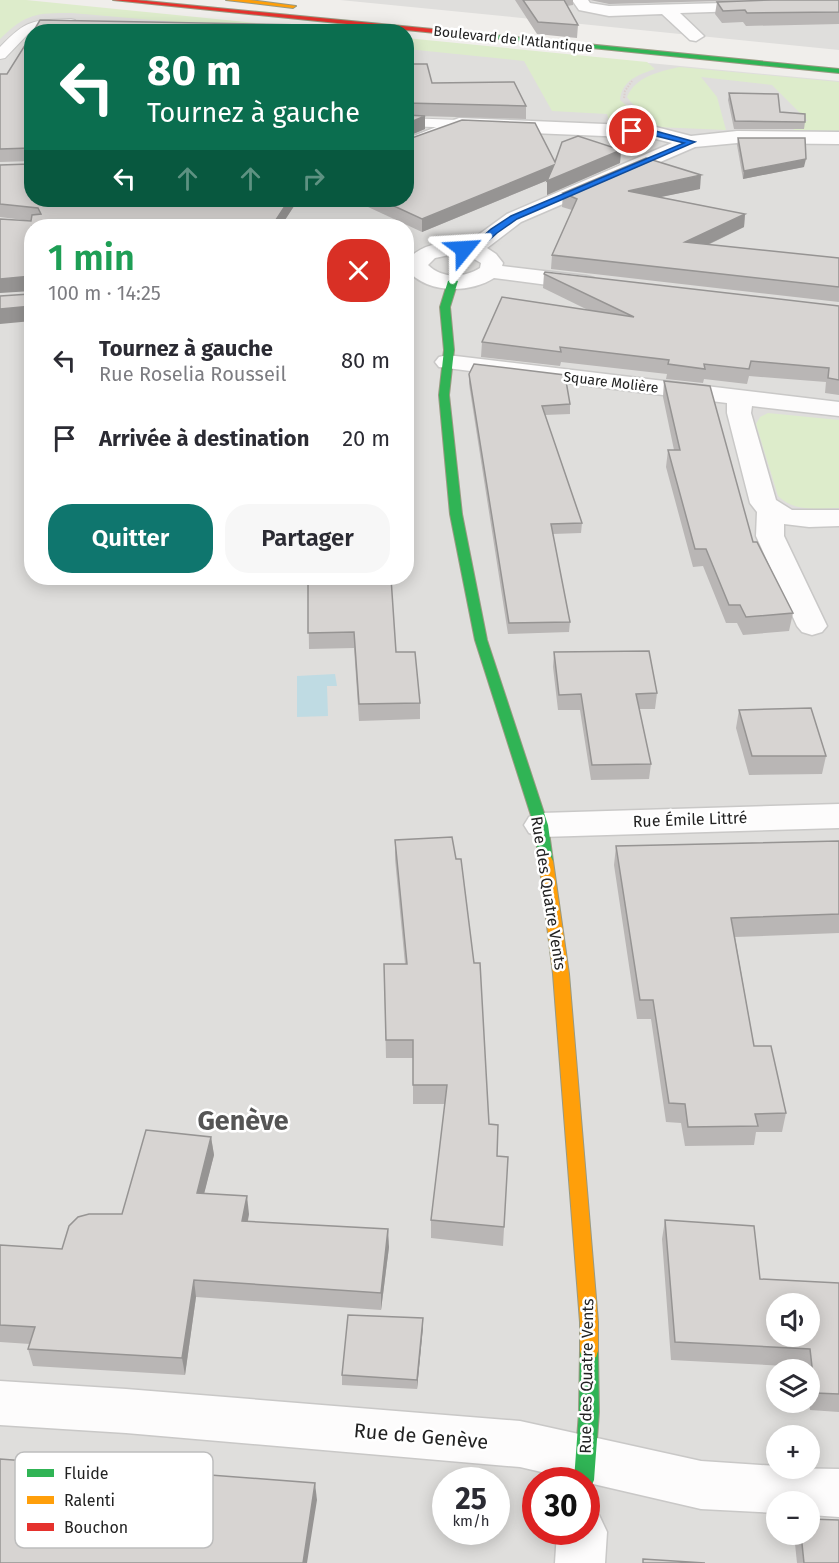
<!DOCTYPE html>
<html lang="fr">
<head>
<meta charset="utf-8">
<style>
  :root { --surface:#fff; --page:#f7f7f7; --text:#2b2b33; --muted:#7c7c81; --accent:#0f766e }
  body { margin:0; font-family:"Fira Sans",sans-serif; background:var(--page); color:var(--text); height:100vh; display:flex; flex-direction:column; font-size:22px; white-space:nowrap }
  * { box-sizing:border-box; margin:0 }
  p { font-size:20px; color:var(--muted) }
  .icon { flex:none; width:33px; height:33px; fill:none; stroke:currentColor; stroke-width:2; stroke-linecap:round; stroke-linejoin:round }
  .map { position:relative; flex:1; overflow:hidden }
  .panel { position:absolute; left:24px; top:219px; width:390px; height:366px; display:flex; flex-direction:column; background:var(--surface); border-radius:24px; box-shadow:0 3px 15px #0003 }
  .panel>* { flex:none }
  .top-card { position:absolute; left:24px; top:24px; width:390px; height:183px; border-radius:24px; box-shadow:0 3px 15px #0003; background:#0b6e4f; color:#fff; overflow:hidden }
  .fabs { position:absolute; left:766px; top:1293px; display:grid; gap:12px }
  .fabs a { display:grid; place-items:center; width:54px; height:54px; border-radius:50%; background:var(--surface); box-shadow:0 3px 15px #0003; font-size:30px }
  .speed { position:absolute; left:432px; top:1467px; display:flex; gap:12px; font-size:30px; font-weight:700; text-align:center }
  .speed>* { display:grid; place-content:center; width:78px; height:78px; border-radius:50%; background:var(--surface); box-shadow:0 3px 15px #0003; line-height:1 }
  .speed small { font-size:15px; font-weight:400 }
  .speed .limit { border:9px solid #d22; background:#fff; color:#111 }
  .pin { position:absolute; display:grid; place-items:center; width:51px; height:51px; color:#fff; margin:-26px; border:3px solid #fff; border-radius:50%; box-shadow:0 2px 6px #0007 }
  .me { position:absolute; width:66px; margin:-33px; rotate:63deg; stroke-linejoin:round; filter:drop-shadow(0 0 4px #0008) }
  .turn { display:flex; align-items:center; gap:21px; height:126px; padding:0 24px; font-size:27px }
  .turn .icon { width:78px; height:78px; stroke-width:2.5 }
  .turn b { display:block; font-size:42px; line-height:51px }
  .lanes { display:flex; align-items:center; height:57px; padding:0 24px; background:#0003; justify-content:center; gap:30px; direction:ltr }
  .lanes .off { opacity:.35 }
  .round { display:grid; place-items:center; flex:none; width:63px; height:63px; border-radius:24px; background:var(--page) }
  .overview { display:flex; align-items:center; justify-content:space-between; height:102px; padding:0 24px }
  h1 { font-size:36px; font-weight:600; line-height:45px; color:#1e9e55 }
  .primary-button { display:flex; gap:12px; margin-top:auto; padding:12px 24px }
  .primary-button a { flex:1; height:69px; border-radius:24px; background:var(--accent); color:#fff; font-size:24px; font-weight:600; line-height:69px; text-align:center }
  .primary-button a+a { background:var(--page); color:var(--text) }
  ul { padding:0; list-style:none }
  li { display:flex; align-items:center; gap:18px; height:78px; padding:0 24px }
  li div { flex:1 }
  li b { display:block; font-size:22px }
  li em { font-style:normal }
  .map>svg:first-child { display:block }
  .residential { fill:#dfdedc; fill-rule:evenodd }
  .grass { fill:#ddeccb }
  .water { fill:#bfdbe3 }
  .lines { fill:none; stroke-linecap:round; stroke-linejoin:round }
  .lane-casing { stroke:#c9c8c7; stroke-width:2 }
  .street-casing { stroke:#c9c8c7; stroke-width:3 }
  .fast-casing { stroke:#999a82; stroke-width:2 }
  .slow-casing { stroke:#999a82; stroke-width:2 }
  .jam-casing { stroke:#999a82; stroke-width:2 }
  .path { stroke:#dccecd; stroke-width:2; stroke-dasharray:1.5 1.5; stroke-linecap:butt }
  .lane { fill:#fdfcfc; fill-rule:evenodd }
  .street { fill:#fdfcfc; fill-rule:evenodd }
  .fast { fill:#30b455; fill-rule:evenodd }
  .slow { fill:#ff9f0a; fill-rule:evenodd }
  .jam { fill:#e5322d; fill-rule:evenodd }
  .wall { fill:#b9b6b5 }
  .shaded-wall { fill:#969493 }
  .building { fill:#d7d4d2; stroke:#969493; stroke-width:1.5; fill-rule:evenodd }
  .route { fill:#1a73e8; stroke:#114b97; stroke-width:1.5 }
  .labels { text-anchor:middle; stroke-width:5; stroke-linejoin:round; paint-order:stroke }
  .far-street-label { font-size:14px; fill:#222; stroke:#fff }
  .street-label { font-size:16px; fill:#222; stroke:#fff }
  .near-street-label { font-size:20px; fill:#222; stroke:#fff }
  .near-district-label { font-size:27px; font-weight:bold; fill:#555; stroke:#fff }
  .key { fill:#fff; stroke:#bdbdbd; stroke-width:1.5 }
  .key-label { font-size:16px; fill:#222 }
</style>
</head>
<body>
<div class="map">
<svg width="839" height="1563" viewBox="0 0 839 1563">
  <rect width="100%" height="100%" fill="#f0eeeb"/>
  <g class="residential">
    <path d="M0,0L315,31L32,32V200H406L407,40L839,81V1563H0ZM32,226H406V578H32ZM777,1304H810V1336H777ZM777,1370H810V1402H777ZM777,1436H810V1468H777ZM446,1480H496V1532H446ZM536,1480H586V1532H536ZM777,1502H810V1534H777Z"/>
    <path d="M340,0H839V50L512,17Z"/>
  </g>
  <g class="grass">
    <path d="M0,0H26L337,31L289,32L72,13C37,13 26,13 0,39Z"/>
    <path d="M406,38L647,62L655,69C638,75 622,80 620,100L640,117L644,126L610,124L607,114L552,111L524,61L407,49Z"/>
    <path d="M679,67L839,82V131L794,130L791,120L808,121L772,85L701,77L717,97L726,130L656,127C648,115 635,109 627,97C636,76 659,72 679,67Z"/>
    <path d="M768,413L839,420V508C818,509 794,512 778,496L756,424L760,417Z"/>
  </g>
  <path class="water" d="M335,674L337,686H327L328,716L297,717V676Z"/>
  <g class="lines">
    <g class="lane-casing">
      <g id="lane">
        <path d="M71,19L75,20L77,23L75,26L36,29L29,33L5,58L0,59V47C28,18 32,21 71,19Z"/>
        <path d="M406,118L459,120L466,124L459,128L406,126Z"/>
      </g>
    </g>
    <g class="street-casing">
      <g id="street">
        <path d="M572,0H588L590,3L609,6L839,0V8L680,13L704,36L696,41L690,40L662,14L609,16L579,10Z"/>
        <path d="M459,118L652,126L691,136L737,131L839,132V144L737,143L695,147L521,222L487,248L496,254L503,263L502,266L586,276L594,278L597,283L594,288L586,290L494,278C469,294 425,294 406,268V262C419,244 447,240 467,243L507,214L672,143L652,138L461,130L406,152V139ZM454,254L469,256L481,263L480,268C464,278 442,279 428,265L435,258Z"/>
        <path d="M447,355L839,402V416L752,406L751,413L776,500L792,510H839V526L809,527L784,524V536L827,626L822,632L812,635L802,632L797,626L756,536L757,512L750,503L727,413V403L439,367L435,362L439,357Z"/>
        <path d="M839,804V828L541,837L529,833L524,825L529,817L541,813Z"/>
        <path d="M0,1381L126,1389L520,1421L701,1461L777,1466V1468L839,1469V1517L810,1515V1502H777V1513L701,1509L520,1467L126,1433L0,1425Z"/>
        <path d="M586,1509L599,1515L607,1532L605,1563H555L557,1532H586Z"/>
      </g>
    </g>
    <g class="fast-casing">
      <g id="fast">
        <path d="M494,35L839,69V73L492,38Z"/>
        <path d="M453,278L458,281L450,307L454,350L449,395L462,514L487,640L548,825L553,861L551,865H541L539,861L534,825L475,640L450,514L439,395L444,350L440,307L448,281Z"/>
        <path d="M589,1342L596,1345L598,1351L599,1412L594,1480L591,1487L586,1489V1480H574L579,1412L580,1351L582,1345Z"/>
      </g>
    </g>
    <g class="slow-casing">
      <g id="slow">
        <path d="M226,0H250L296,6L293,8Z"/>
        <path d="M546,856L551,857L553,861L569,974L598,1322V1351L596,1357L589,1360L582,1357L580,1351V1322L553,974L539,861L541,857Z"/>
      </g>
    </g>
    <g class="jam-casing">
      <path id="jam" d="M113,0H136L494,35L497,37L494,39Z"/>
    </g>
    <path class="path" d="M624,98L625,91L632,81"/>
    <use href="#lane" class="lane"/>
    <use href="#street" class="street"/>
    <use href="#fast" class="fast"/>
    <use href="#slow" class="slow"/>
    <use href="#jam" class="jam"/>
  </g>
  <g class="wall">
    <path d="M515,0H573V5L567,6L578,25L577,38L537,34Z"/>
    <path d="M590,0H753L609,4Z"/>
    <path d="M839,0V24L746,26L743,22L722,23L715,14L717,2Z"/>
    <path d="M32,34V161L0,162V74H7Z"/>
    <path d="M406,64L432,83L526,106V119L421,116H425V129L406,137Z"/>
    <path d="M729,93L805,122L804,129H734L728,100Z"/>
    <path d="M738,138L804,167L743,179L737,145Z"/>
    <path d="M621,150L620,163L547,195L548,180L422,232L353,200H406L555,162Z"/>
    <path d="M0,165L32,200H298L281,226L31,221L0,217Z"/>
    <path d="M700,189L660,197L745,214L744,227L708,245L839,258V302L551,269L552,255L572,210L562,207L563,193Z"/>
    <path d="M544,274L839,306V395L825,393L826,382L749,376L747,384L704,379L703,383L666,379L667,374L561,362L560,366L481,357L482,342L588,310L543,288Z"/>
    <path d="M469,374L570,404V414L545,415L582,523L581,533L553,534L570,622L569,632L508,634L469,384Z"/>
    <path d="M664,381L793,613L789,631L743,635L737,623H726L703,566L693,567L666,467L668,450H674L663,397Z"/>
    <path d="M308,578L396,652L420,703V719L359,721L354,648L309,649Z"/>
    <path d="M554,652L657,693L655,709H639L651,764L649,779L591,780L580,710H558L553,667Z"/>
    <path d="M739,710L826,756L822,774L749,775L736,728Z"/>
    <path d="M395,840L489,1124L497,1156L508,1157L503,1246L431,1238V1220L445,1104H413V1058H386L384,964H405L395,859Z"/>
    <path d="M839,841V933L735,937L754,1046L786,1113L782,1132H756L754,1145L685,1146L681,1123L666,1122L651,1019H637L614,865L616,846Z"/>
    <path d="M211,1137L214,1155L204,1193L249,1214L248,1221L389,1247L381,1310L196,1297L185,1375L33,1366L28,1349L30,1344L0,1342V1245L62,1249L122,1214Z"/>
    <path d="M665,1220L760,1279L839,1283V1412L810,1410L809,1402H810V1370H805V1367L671,1360L662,1239Z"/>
    <path d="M423,1327L417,1389L342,1385V1375Z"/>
    <path d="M794,1534H810L839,1563H797Z"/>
  </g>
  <g class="shaded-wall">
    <path d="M425,116V129L406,137V124Z"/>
    <path d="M621,150L620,163L547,195V181Z"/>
    <path d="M806,159L804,167L743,179L744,171Z"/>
    <path d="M554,165L553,178L422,232V219Z"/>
    <path d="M701,175L700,189L627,204L628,191Z"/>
    <path d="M289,200H298L281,226H272Z"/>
    <path d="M745,214L744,227L684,256L685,242Z"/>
    <path d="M31,276L32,291L0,293V279Z"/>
    <path d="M32,306V321L0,324V309Z"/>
    <path d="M211,1137L214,1155L200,1210L197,1193Z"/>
    <path d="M247,1196L249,1214L244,1239L242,1221Z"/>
    <path d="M388,1229L389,1247L381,1310V1293Z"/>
    <path d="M194,1280L196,1297L185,1375L182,1358Z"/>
    <path d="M423,1318V1327L417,1389V1380Z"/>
    <path d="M315,1483L317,1500L307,1563H303Z"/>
  </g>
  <g class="building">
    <path d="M523,0H564L578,25L538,22Z"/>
    <path d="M772,0H839V12L747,13L745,10L723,11L717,2Z"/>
    <path d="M40,20L305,25L307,32H33Z"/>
    <path d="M32,34V149L30,148L0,149V74H7Z"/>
    <path d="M406,64H427L432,83L514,82L526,106L406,103Z"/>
    <path d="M729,93L778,94L780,112L805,114V122L735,121Z"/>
    <path d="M406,115L425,116L406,124Z"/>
    <path d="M462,120L535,123L555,162L562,142L578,136L621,150L547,181L554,165L422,219L381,200H406V140Z"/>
    <path d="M738,138H805L806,159L744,171Z"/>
    <path d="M646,158L701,175L628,191L745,214L685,242L839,258V287L552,255L577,199L563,193Z"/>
    <path d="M32,163V200H289L272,226H32V283L31,276L0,279V219L31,221L32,215L41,214L38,208L0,204V165L30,164Z"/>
    <path d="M545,272L839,306V380L828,378L829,368L751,361L749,369L704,364L705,369L668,364L669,360L560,347L561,352L482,342L502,297L634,317L544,274Z"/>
    <path d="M32,292V306L0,309V296L30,294Z"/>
    <path d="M474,364L565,375L570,404L542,406L582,523L551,524L570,622L509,623L469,374Z"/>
    <path d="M664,381L710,386L753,542H757L793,613L746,617L740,605H729L706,549H695L668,450H680Z"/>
    <path d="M308,578H391L396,652H415L420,703L359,704L354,632L308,633Z"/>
    <path d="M649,651L657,693L636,694L651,764L592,765L581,694L559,695L554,652Z"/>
    <path d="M811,708L826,756H752L739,710Z"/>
    <path d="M452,837L456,859H461L474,963H480L489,1124L498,1125L497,1156L508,1157L504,1227L431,1220L447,1085H413V1040H386L384,964H407L395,840Z"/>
    <path d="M839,841V914L731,918L754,1046H771L786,1113L755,1114L758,1126L688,1127L685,1104L669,1103L653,1000H640L616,846Z"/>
    <path d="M146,1130L211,1137L197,1193L247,1196L242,1221L388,1229L381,1293L194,1280L182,1358L28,1349L35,1327L0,1325V1245L62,1249L69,1226L78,1217L89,1214H122Z"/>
    <path d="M665,1220L754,1226L760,1279L839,1283V1394L815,1393L810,1349L675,1342ZM777,1304H810V1336H777Z"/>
    <path d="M348,1315L423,1318L417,1380L342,1375Z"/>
    <path d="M0,1459L315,1483L303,1563H0Z"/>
    <path d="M810,1519L839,1520V1563H804L801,1534H810Z"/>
    <path d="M643,1559L705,1563H643Z"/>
  </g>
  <path class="route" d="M632,129L652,130L695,142L517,219L497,233L476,252L460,251V247H471L491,229L511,216L684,143L652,135L630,133L628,131Z"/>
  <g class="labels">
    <g class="far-street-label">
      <text transform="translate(513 39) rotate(6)" y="5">Boulevard de l'Atlantique</text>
      <text transform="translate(611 382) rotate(7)" y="5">Square Molière</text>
    </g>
    <g class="street-label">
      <text transform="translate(690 819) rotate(-2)" y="6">Rue Émile Littré</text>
      <text transform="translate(549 893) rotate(81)" y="6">Rue des Quatre Vents</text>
      <text transform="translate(586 1376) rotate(-89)" y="6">Rue des Quatre Vents</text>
    </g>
    <g class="near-street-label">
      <text transform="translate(421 1436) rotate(5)" y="7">Rue de Genève</text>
    </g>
    <g class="near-district-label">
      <text x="243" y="1130">Genève</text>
    </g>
  </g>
  <rect x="15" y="1452" width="198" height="96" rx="9" class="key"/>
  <rect x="27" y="1469" width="27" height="8" fill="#30b455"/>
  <rect x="27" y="1496" width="27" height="8" fill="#ff9f0a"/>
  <rect x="27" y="1523" width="27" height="8" fill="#e5322d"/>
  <g class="key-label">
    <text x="64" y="1479">Fluide</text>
    <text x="64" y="1506">Ralenti</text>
    <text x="64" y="1533">Bouchon</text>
  </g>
</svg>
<div class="fabs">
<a><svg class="icon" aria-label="sound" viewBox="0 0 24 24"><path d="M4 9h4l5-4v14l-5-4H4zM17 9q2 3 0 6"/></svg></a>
<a><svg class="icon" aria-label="layers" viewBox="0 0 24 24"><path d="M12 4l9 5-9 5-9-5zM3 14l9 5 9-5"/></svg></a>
<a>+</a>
<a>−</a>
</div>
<div class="speed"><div>25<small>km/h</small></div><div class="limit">30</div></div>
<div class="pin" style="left:632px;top:131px;background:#d93025"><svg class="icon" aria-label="arrive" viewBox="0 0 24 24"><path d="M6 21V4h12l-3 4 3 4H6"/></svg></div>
<svg class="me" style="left:464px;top:249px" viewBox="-20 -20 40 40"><path d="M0-17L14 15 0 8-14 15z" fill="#1a73e8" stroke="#fff" stroke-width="4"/></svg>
<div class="top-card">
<div class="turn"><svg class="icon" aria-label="left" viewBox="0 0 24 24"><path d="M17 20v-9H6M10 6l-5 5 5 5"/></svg><div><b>80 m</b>Tournez à gauche</div></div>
<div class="lanes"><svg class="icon" aria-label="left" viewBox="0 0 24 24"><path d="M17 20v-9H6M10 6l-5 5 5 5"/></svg><svg class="icon off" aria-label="ahead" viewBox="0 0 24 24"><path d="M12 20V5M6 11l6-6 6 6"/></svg><svg class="icon off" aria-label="ahead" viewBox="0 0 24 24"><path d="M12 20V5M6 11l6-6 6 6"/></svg><svg class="icon off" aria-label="right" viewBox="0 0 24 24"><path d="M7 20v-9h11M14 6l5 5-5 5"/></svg></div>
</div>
<section class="panel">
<div class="overview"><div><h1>1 min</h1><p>100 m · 14:25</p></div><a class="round" style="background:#d93025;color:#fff"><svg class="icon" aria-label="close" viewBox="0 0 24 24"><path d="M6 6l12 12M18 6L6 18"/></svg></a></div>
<ul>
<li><svg class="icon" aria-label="left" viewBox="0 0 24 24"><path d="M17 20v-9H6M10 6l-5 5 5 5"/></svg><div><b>Tournez à gauche</b><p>Rue Roselia Rousseil</p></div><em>80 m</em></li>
<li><svg class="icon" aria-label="arrive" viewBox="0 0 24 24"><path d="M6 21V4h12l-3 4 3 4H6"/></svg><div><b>Arrivée à destination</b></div><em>20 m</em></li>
</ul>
<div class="primary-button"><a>Quitter</a><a>Partager</a></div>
</section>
</div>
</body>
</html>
